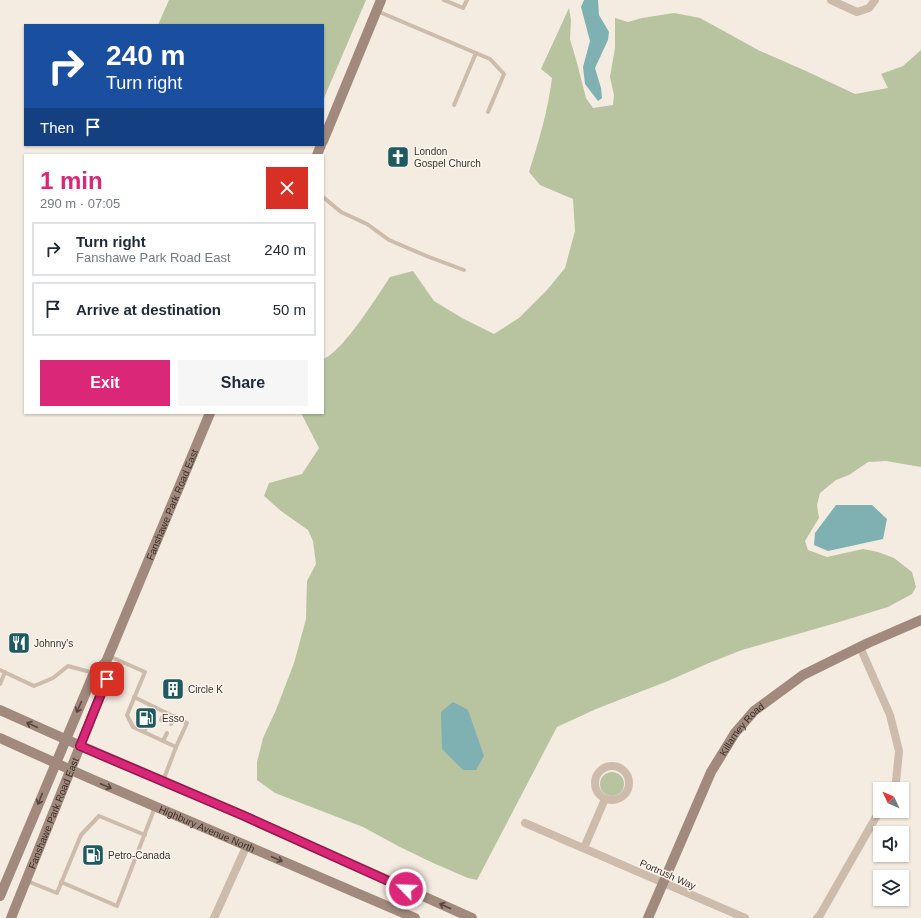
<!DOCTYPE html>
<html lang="en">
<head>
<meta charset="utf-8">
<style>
  :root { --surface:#fff; --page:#f6f6f7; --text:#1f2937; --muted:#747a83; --line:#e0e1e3; --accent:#db2777 }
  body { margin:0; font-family:Arial,sans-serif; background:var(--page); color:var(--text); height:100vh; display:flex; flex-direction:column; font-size:15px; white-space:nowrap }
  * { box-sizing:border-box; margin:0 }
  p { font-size:13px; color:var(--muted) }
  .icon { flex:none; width:22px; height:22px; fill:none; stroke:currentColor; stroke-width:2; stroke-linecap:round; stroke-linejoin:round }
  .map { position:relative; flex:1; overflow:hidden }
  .sheet { position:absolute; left:24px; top:154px; width:300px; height:260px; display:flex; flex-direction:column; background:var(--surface); border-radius:0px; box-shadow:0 1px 3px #0004 }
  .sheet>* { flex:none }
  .hud { position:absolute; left:24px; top:24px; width:300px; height:122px; border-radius:0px; box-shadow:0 1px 3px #0004; background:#1a4fa0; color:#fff; overflow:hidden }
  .needle { width:26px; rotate:314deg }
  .buttons { position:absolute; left:873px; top:782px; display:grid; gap:8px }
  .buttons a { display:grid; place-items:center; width:36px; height:36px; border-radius:0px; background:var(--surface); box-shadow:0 1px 3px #0004; font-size:20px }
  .pin { position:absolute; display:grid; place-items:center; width:34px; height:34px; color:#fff; margin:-17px; border-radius:8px; box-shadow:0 2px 6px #0006 }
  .me { position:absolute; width:44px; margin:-22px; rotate:294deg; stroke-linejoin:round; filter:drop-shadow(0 0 3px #0008) }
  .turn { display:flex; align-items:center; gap:14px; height:84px; padding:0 16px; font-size:18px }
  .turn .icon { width:52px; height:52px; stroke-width:2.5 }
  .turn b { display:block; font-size:28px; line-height:34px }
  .then { display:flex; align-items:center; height:38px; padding:0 16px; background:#0003; gap:8px; font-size:15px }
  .round { display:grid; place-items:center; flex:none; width:42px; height:42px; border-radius:0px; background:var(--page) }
  .overview { display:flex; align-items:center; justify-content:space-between; height:68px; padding:0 16px }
  h1 { font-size:24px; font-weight:700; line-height:30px; color:var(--accent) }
  .cta { display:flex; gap:8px; margin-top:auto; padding:8px 16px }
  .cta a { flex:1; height:46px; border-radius:0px; background:var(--accent); color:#fff; font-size:16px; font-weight:700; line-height:46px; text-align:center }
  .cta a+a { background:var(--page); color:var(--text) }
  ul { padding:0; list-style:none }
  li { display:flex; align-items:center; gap:12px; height:54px; margin:0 8px 6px; padding:0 8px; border:2px solid var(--line); border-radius:0px }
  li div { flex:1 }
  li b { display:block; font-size:15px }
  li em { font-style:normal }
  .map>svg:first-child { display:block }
  .green { fill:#b8c4a0 }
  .water { fill:#7fb0b2 }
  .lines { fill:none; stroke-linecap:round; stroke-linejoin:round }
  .lane { stroke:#cdbbac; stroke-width:4 }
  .street { stroke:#cdbbac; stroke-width:8 }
  .secondary { stroke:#a18a7d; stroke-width:10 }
  .oneway { stroke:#544640 }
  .route-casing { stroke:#8e194d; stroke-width:10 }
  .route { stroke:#db2777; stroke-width:7 }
  .labels { text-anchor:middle; stroke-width:3; stroke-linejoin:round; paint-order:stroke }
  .poi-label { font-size:10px; fill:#3b302b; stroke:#fbf5ee; text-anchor:start }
  .street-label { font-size:10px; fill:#3b302b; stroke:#fbf5ee }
</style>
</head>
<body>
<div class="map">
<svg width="921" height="918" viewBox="0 0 921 918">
  <rect width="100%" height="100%" fill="#f4ebe1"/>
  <g class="green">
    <path d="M169,0H366L324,98L323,97V25H158Z"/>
    <path d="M569,8L571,20L570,39L577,63L586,98L593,108L613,105L614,95L610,77L615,48V18L628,22L642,18L674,13L700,18L760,51L806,71L855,94L888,88L881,74L903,66L921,50V467L886,461L868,462L849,475L836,480L820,493L817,505L819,518L805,541L808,550L827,557L863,549L878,552L894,558L912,572L916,587L912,594L888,607L836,623L742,650L709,663L668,681L596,709L557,727L477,880L468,878L433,863L398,846L363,827L275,793L257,780V762L263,738L276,710L294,663L306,619L307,581L316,564L313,541L308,530L281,511L264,496L269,483L302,474L319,448L301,413H323V359C342,353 378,295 390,277L413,271L434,301L462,318L494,334L519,318L547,290L565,268L575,231L573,199L540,185L529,172C539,141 548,110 552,78L541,69Z"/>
    <circle cx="612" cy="784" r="12"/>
  </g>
  <g class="water">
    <path d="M584,0H598L599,15L609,32L608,40L595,68L601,88L602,98L598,101L585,84L583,67L590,41L581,7Z"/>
    <path d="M836,505H872L887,519L883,539L828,551L814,545L815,533Z"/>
    <path d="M453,702L468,710L484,756L476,770H463L442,749L441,712Z"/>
  </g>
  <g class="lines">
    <g class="lane">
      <path d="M444,0L463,8L467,0"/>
      <path d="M377,11L490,59L504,74L488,112"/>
      <path d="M454,105L476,53"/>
      <path d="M323,197L341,212L367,224L389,240L429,257L464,270"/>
      <path d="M109,656L145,672L127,715L133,727L176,747L163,781"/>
      <path d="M0,670L34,686L53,678L68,666L94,673"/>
      <path d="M0,684L5,672"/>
      <path d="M134,697L187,723L176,747"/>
      <path d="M151,715L155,707"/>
      <path d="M161,720L165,712"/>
      <path d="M171,724L175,716"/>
      <path d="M144,732L148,724"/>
      <path d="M163,741L167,733"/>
      <path d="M27,881L57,893L81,835L99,816L145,835"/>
      <path d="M61,882L117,906L155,807"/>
    </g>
    <g class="street">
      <path d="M831,0L857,12L869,8L875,0"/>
      <path d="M860,647L890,715L899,751L896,782L892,789"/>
      <circle cx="612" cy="783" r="17"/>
      <path d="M525,823L745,918"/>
      <path d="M584,848L605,799"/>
      <path d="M214,918L247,845"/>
      <path d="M817,918L820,915L880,810"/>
    </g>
    <g class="secondary">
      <path d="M323,141L381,0"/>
      <path d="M317,155L321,145"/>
      <path d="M0,710L65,739L242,815L472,918"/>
      <path id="s1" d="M0,738L89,778L415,918"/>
      <path id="s2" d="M0,896L94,673L106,662L210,413"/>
      <path id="s3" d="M11,918L107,679L106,662"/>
      <path id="s4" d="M648,918L711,772L735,733L754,711L803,675L868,643L921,620"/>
    </g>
  </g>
  <defs><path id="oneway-shaft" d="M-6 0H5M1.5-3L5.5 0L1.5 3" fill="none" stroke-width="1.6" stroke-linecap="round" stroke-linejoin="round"/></defs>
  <g class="oneway">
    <use href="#oneway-shaft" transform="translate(79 707) rotate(114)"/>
    <use href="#oneway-shaft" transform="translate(32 725) rotate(-155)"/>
    <use href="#oneway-shaft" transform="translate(106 786) rotate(23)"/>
    <use href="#oneway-shaft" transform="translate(40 799) rotate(112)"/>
    <use href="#oneway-shaft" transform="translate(277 859) rotate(23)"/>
    <use href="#oneway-shaft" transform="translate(445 906) rotate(-156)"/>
  </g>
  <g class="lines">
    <g class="route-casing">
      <path id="route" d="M107,679L80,746L242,815L406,889"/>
    </g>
    <use href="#route" class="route"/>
  </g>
  <defs>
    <g id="church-square" transform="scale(1.15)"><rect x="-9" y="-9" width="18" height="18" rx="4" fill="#1f5a5e" stroke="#fbf5ee"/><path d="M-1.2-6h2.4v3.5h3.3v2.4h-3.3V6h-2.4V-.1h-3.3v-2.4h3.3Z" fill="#fff"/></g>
    <g id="restaurant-square" transform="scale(1.15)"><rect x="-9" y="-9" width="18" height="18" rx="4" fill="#1f5a5e" stroke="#fbf5ee"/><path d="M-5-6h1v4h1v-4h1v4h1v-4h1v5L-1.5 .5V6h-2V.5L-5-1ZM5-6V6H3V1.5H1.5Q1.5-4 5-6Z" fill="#fff"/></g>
    <g id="building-square" transform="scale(1.15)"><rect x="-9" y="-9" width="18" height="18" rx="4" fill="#1f5a5e" stroke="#fbf5ee"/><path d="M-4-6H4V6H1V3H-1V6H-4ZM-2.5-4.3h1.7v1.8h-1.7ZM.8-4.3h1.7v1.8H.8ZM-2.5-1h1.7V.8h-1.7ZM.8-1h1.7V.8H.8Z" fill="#fff"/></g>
    <g id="fuel-square" transform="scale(1.15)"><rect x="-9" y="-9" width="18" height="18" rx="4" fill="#1f5a5e" stroke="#fbf5ee"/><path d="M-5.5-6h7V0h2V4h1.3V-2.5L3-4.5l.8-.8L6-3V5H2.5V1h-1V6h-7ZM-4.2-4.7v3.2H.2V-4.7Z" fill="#fff"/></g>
  </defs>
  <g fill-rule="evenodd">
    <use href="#church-square" x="398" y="157"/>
    <use href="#restaurant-square" x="19" y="643"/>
    <use href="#building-square" x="173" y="689"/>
    <use href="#fuel-square" x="146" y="718"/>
    <use href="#fuel-square" x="93" y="855"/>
  </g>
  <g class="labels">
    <g class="poi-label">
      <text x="414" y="155">London<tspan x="414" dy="12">Gospel Church</tspan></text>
      <text x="34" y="647">Johnny's</text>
      <text x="188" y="693">Circle K</text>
      <text x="162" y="722">Esso</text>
      <text x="108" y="859">Petro-Canada</text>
    </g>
    <g class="street-label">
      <text dy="4" stroke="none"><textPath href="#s2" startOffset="429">Fanshawe Park Road East</textPath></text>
      <text dy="4" stroke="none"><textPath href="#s4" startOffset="212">Killarney Road</textPath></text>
      <text dy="4" stroke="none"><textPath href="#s3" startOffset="113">Fanshawe Park Road East</textPath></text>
      <text dy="4" stroke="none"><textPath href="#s1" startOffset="226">Highbury Avenue North</textPath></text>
      <text transform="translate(668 874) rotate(24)" y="4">Portrush Way</text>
    </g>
  </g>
</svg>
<div class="buttons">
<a><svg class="needle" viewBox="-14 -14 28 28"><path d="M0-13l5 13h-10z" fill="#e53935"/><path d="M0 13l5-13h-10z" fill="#747a83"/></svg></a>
<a><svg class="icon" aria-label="sound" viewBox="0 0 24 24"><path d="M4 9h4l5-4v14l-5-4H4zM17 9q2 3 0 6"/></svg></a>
<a><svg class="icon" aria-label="layers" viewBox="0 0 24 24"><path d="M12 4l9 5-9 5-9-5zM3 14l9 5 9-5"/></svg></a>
</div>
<div class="pin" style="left:107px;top:679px;background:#d93025"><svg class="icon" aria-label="arrive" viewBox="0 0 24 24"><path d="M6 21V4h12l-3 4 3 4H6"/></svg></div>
<svg class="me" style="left:406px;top:889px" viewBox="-20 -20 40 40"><circle r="17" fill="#db2777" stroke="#fff" stroke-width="3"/><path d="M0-11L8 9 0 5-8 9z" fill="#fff"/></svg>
<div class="hud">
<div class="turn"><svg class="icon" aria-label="right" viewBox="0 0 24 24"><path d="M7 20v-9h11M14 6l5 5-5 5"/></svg><div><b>240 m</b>Turn right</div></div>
<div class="then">Then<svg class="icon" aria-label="arrive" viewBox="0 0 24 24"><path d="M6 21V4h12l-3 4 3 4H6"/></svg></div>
</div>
<section class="sheet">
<div class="overview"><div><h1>1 min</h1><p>290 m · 07:05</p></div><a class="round" style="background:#d93025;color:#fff"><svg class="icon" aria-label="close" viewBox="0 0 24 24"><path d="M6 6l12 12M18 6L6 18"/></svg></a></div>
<ul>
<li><svg class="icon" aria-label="right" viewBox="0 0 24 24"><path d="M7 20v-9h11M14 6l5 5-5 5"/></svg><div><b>Turn right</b><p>Fanshawe Park Road East</p></div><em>240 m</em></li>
<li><svg class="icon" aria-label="arrive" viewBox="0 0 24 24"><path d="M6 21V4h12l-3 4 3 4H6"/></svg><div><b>Arrive at destination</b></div><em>50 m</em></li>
</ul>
<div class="cta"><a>Exit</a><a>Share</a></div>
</section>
</div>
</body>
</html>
